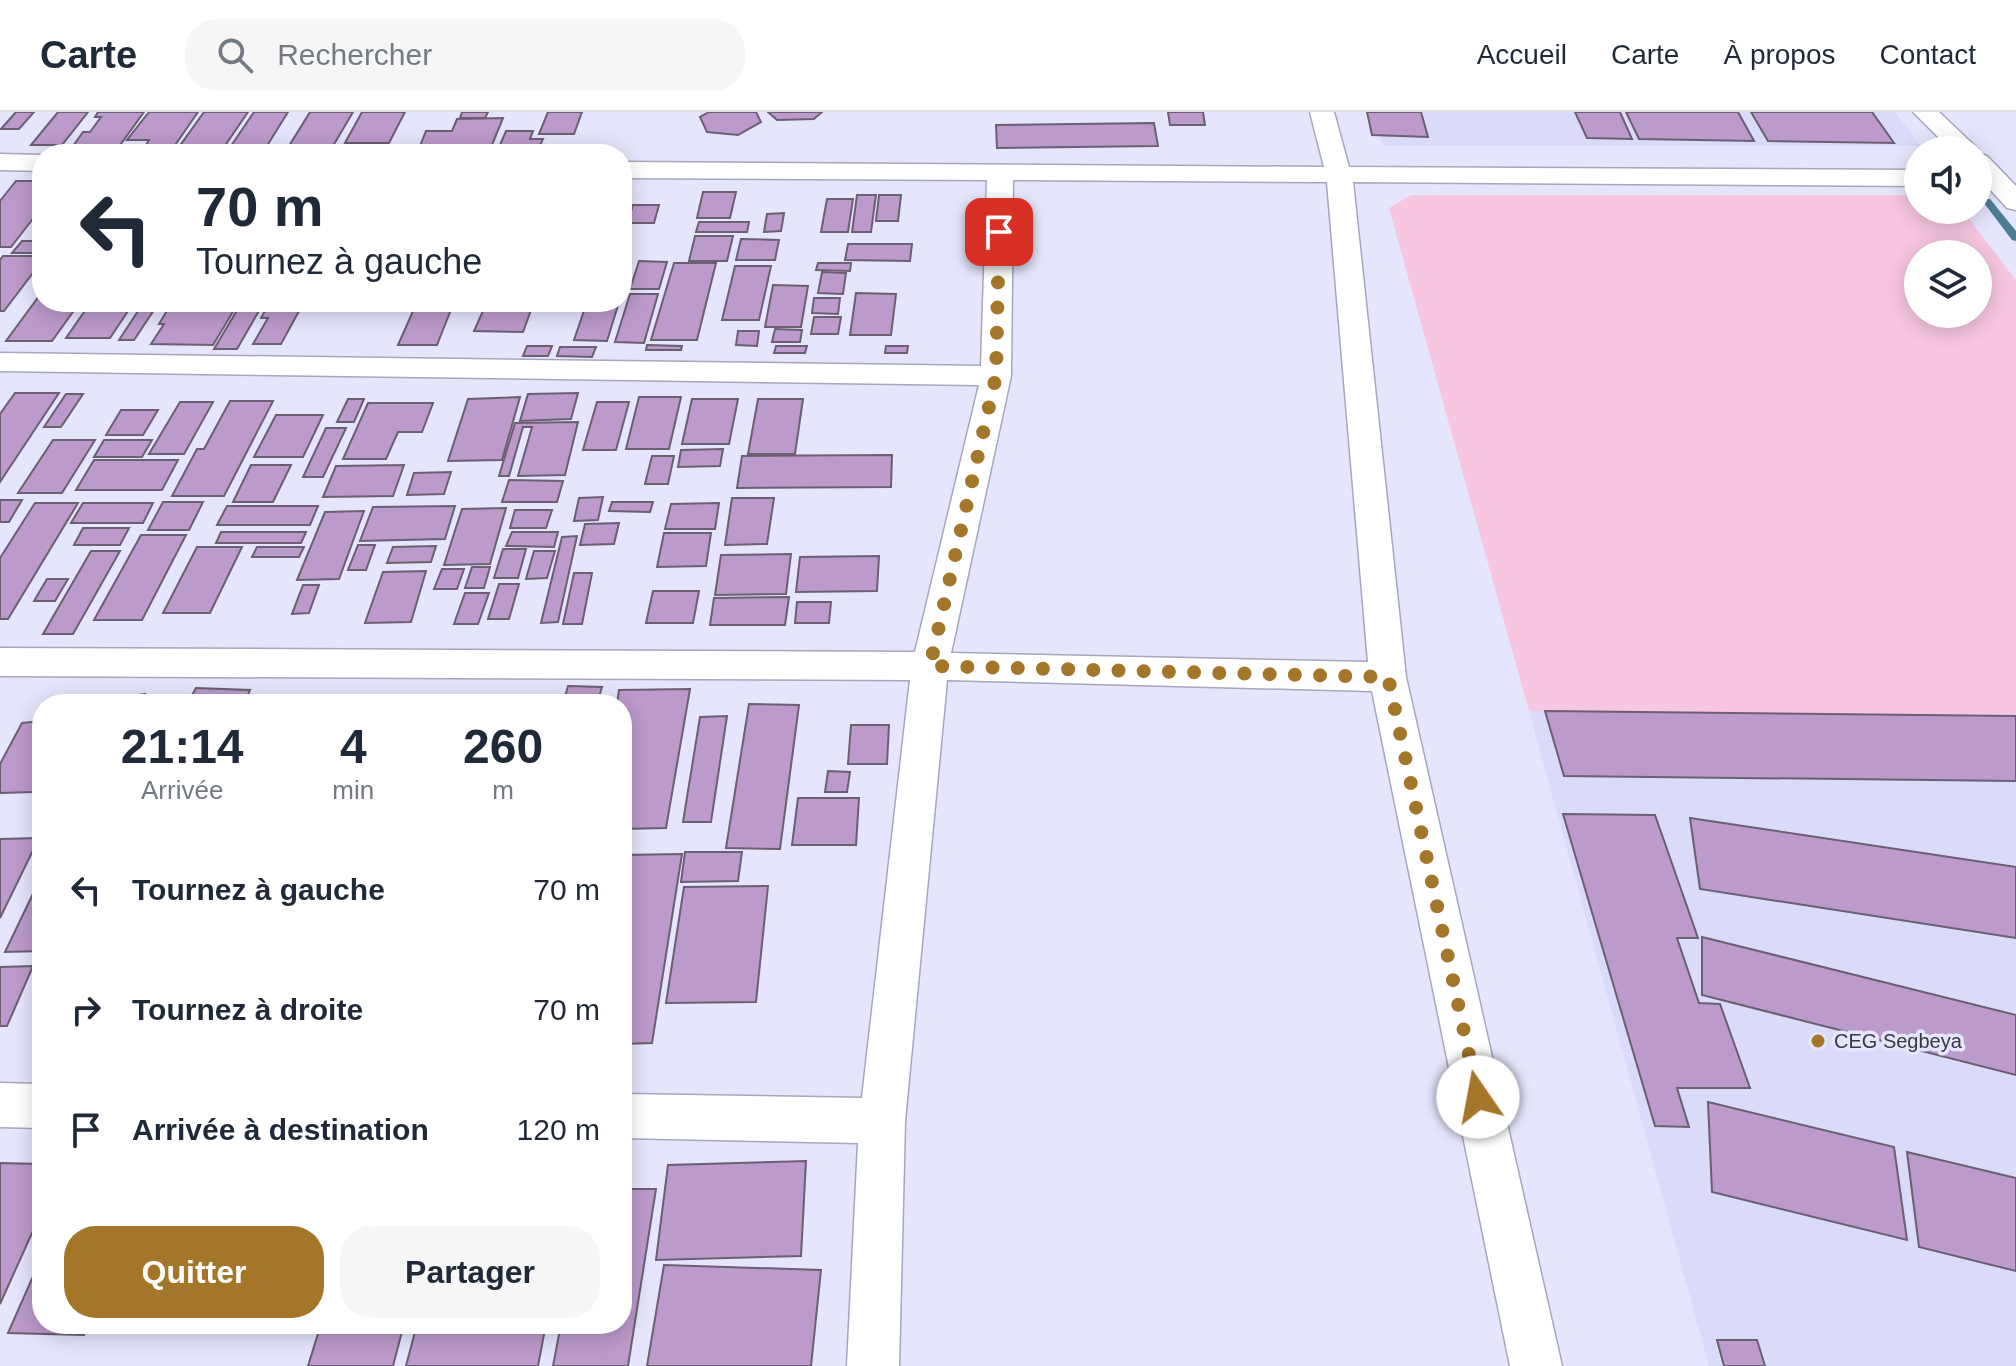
<!DOCTYPE html>
<html lang="fr">
<head>
<meta charset="utf-8">
<style>
  :root { --surface:#fff; --page:#f6f6f7; --text:#1f2937; --muted:#747a83; --line:#e0e1e3; --accent:#a47629 }
  body { margin:0; font-family:Arial,sans-serif; background:var(--page); color:var(--text); height:100vh; display:flex; flex-direction:column; font-size:30px; white-space:nowrap }
  * { box-sizing:border-box; margin:0 }
  p { font-size:26px; color:var(--muted) }
  .icon { flex:none; width:44px; height:44px; fill:none; stroke:currentColor; stroke-width:2; stroke-linecap:round; stroke-linejoin:round }
  .map { position:relative; flex:1; overflow:hidden }
  .panel { position:absolute; left:32px; top:582px; width:600px; height:640px; display:flex; flex-direction:column; background:var(--surface); border-radius:32px; box-shadow:0 4px 20px #0003 }
  .panel>* { flex:none }
  .top-card { position:absolute; left:32px; top:32px; width:600px; height:168px; border-radius:32px; box-shadow:0 4px 20px #0003; background:#fff; color:var(--text); overflow:hidden }
  .fabs { position:absolute; left:1904px; top:24px; display:grid; gap:16px }
  .fabs a { display:grid; place-items:center; width:88px; height:88px; border-radius:50%; background:var(--surface); box-shadow:0 4px 20px #0003; font-size:40px }
  .pin { position:absolute; display:grid; place-items:center; width:68px; height:68px; color:#fff; margin:-34px; border-radius:16px; box-shadow:0 4px 12px #0006 }
  .me { position:absolute; width:88px; margin:-44px; rotate:348deg; stroke-linejoin:round; filter:drop-shadow(0 0 6px #0008) }
  .turn { display:flex; align-items:center; gap:28px; height:168px; padding:0 32px; font-size:36px }
  .turn .icon { width:104px; height:104px; stroke-width:2.5 }
  .turn b { display:block; font-size:56px; line-height:68px }
  .eta { display:flex; justify-content:space-evenly; align-items:center; height:136px; text-align:center }
  .eta b { font-size:48px; font-weight:700; line-height:56px }
  .button { display:flex; gap:16px; margin-top:auto; padding:16px 32px }
  .button a { flex:1; height:92px; border-radius:32px; background:var(--accent); color:#fff; font-size:32px; font-weight:700; line-height:92px; text-align:center }
  .button a+a { background:var(--page); color:var(--text) }
  ul { padding:0; list-style:none }
  li { display:flex; align-items:center; gap:24px; height:120px; padding:0 32px }
  li div { flex:1 }
  li b { display:block; font-size:30px }
  li em { font-style:normal }
  header { display:flex; align-items:center; gap:48px; box-sizing:border-box; height:112px; padding:0 40px; background:var(--surface); border-bottom:2px solid var(--line) }
  header strong { font-size:38px }
  nav { display:flex; gap:44px; margin-inline-start:auto; font-size:28px }
  .search { width:560px; height:72px; background:var(--page); display:flex; align-items:center; gap:20px; box-sizing:border-box; padding:0 28px; border-radius:32px; color:var(--muted); font-size:30px }
  .map>svg:first-child { display:block }
  .built { fill:#dadaf9 }
  .green { fill:#f7c6e0; fill-rule:evenodd }
  .lines { fill:none; stroke-linecap:round; stroke-linejoin:round }
  .stream { fill:#4e7d92; fill-rule:evenodd }
  .building { fill:#bc9acb; stroke:#6b5f71; stroke-width:2 }
  .street-casing { stroke:#a6a6bd; stroke-width:3 }
  .street { fill:#fff; fill-rule:evenodd }
  .route { stroke:#a47629; stroke-width:14; stroke-dasharray:0 25.2 }
  .poi-dot { fill:#a47629; stroke:#e5e5fd; stroke-width:3 }
  .labels { text-anchor:middle; stroke-width:7; stroke-linejoin:round; paint-order:stroke }
  .poi-label { font-size:20px; fill:#393942; stroke:#e5e5fd; text-anchor:start }
</style>
</head>
<body>
<header>
<strong>Carte</strong>
<div class="search"><svg class="icon" aria-label="search" viewBox="0 0 24 24"><circle cx="10" cy="10" r="6"/><path d="M15 15l6 6"/></svg>Rechercher</div>
<nav><a>Accueil</a><a>Carte</a><a>À propos</a><a>Contact</a></nav>
</header>
<div class="map">
<svg width="2016" height="1254" viewBox="0 0 2016 1254">
  <rect width="100%" height="100%" fill="#e5e5fd"/>
  <g class="built">
    <path d="M1373,0H1895L1921,34H1384Z"/>
    <path d="M1529,599L2016,603V1254H1709Z"/>
  </g>
  <path class="green" d="M1411,83H1918V98H1962L2016,168V603L1529,599L1389,96ZM1918,142H1978V202H1918Z"/>
  <g class="lines">
    <path class="stream" d="M1984,87H1990L2016,119V129L2012,128L1984,91Z"/>
  </g>
  <g class="building">
    <path d="M16,0H34L19,17H1Z"/>
    <path d="M58,0H88L62,33H31Z"/>
    <path d="M98,0H144L118,36L71,37L83,20H90L101,5H95Z"/>
    <path d="M149,0H198L173,36H144L149,28H127Z"/>
    <path d="M204,0H248L224,35H179Z"/>
    <path d="M254,0H288L265,37H229Z"/>
    <path d="M310,0H353L333,34H289Z"/>
    <path d="M362,0H405L389,31H345Z"/>
    <path d="M462,0H488L485,6H460Z"/>
    <path d="M548,0H582L574,22H539Z"/>
    <path d="M709,0H756L761,10L738,23L707,20L700,5Z"/>
    <path d="M768,0H822L814,7L777,8Z"/>
    <path d="M1168,0H1203L1205,13H1170Z"/>
    <path d="M1367,0H1421L1428,25L1372,23Z"/>
    <path d="M1575,0H1620L1632,27L1587,26Z"/>
    <path d="M1626,0H1738L1754,29L1639,27Z"/>
    <path d="M1751,0H1872L1894,31L1768,29Z"/>
    <path d="M503,6L492,33L420,34L426,19H452L457,7Z"/>
    <path d="M1154,11L1158,34L997,36L996,13Z"/>
    <path d="M506,19H533L530,27H543L537,40H497Z"/>
    <path d="M16,69H42V95L11,135H0V89Z"/>
    <path d="M703,80H736L730,106H697Z"/>
    <path d="M857,83H876L871,120H852Z"/>
    <path d="M879,83H901L898,109H876Z"/>
    <path d="M827,87H853L848,120H821Z"/>
    <path d="M633,93H659L654,111H627Z"/>
    <path d="M784,101L781,119L764,120L767,102Z"/>
    <path d="M699,110H749L747,120H696Z"/>
    <path d="M695,124H733L727,149H689Z"/>
    <path d="M741,127L779,128L775,148H736Z"/>
    <path d="M22,129H42V141H12Z"/>
    <path d="M848,132H912L910,149L845,148Z"/>
    <path d="M3,144H42V149L4,199H0V148Z"/>
    <path d="M639,149L667,150L659,177H630Z"/>
    <path d="M674,151H716L697,228H651Z"/>
    <path d="M818,151H851L850,159L816,158Z"/>
    <path d="M735,154H771L759,208H722Z"/>
    <path d="M822,160L846,161L843,182L818,181Z"/>
    <path d="M773,173L808,174L801,215H765Z"/>
    <path d="M42,180V190H80L52,229H6Z"/>
    <path d="M856,181L896,182L891,223H850Z"/>
    <path d="M630,182H658L644,231L615,230Z"/>
    <path d="M814,186H840L838,202L812,201Z"/>
    <path d="M91,190H134L110,226H66Z"/>
    <path d="M144,190H189L185,196L156,195L134,228H119Z"/>
    <path d="M242,190H264L237,237H214Z"/>
    <path d="M270,190H304L281,232H253L268,206H261Z"/>
    <path d="M315,190H360L356,198L311,197Z"/>
    <path d="M417,190H454L437,233H398Z"/>
    <path d="M487,190H534L523,220L474,219Z"/>
    <path d="M587,190H619L607,229L574,228Z"/>
    <path d="M168,197L234,198L213,233L151,232L164,212H159Z"/>
    <path d="M814,205H841L838,222H811Z"/>
    <path d="M775,217L802,218L800,230H772Z"/>
    <path d="M738,219H759L757,234L736,233Z"/>
    <path d="M647,233L682,234L681,238H646Z"/>
    <path d="M527,234H552L548,244H523Z"/>
    <path d="M776,234H807L805,241H774Z"/>
    <path d="M886,234H908L907,241H885Z"/>
    <path d="M560,235H596L592,245L557,244Z"/>
    <path d="M15,281H59L0,370V302Z"/>
    <path d="M578,281L571,307L520,309L528,282Z"/>
    <path d="M66,282H83L61,315H44Z"/>
    <path d="M520,285L502,348L448,349L468,287Z"/>
    <path d="M639,285H681L669,337H626Z"/>
    <path d="M348,287H364L354,310H337Z"/>
    <path d="M692,287H738L729,332H682Z"/>
    <path d="M758,287H803L795,342H748Z"/>
    <path d="M230,289H273L224,384H172L197,337H204Z"/>
    <path d="M180,290H213L184,342H149Z"/>
    <path d="M597,290H629L616,338H583Z"/>
    <path d="M368,291H433L422,320H398L386,347H343Z"/>
    <path d="M121,298H158L143,323H106Z"/>
    <path d="M276,303H323L303,345H254Z"/>
    <path d="M578,310L565,363L518,364L532,315H523L509,364H499L515,311Z"/>
    <path d="M326,316H346L323,365H303Z"/>
    <path d="M53,328H95L62,381H18Z"/>
    <path d="M104,328H152L142,345H94Z"/>
    <path d="M723,337L720,354L678,355L681,338Z"/>
    <path d="M892,343L891,375L737,376L742,344Z"/>
    <path d="M652,344H674L668,372H645Z"/>
    <path d="M94,348H178L162,378H76Z"/>
    <path d="M251,353H291L273,390H233Z"/>
    <path d="M404,353L393,384L323,385L336,354Z"/>
    <path d="M451,360L444,382L407,383L414,361Z"/>
    <path d="M509,368L563,369L557,390H502Z"/>
    <path d="M603,385L598,408L574,409L579,386Z"/>
    <path d="M732,386H774L767,432L725,433Z"/>
    <path d="M0,388H22L9,410H0Z"/>
    <path d="M163,390H203L189,418H148Z"/>
    <path d="M612,390H653L650,400L609,399Z"/>
    <path d="M35,391H78L8,507H0V446Z"/>
    <path d="M83,391H153L143,411H71Z"/>
    <path d="M719,391L715,417H665L671,392Z"/>
    <path d="M227,394H318L310,413H217Z"/>
    <path d="M455,394L445,427L360,429L373,395Z"/>
    <path d="M506,396L490,452L444,453L462,397Z"/>
    <path d="M515,398H552L546,416H510Z"/>
    <path d="M364,399L339,467L297,468L325,400Z"/>
    <path d="M619,411L614,432L580,433L585,412Z"/>
    <path d="M83,416H129L120,433H74Z"/>
    <path d="M221,420H306L301,431H216Z"/>
    <path d="M512,420H558L554,435L506,434Z"/>
    <path d="M664,421H711L706,454L657,455Z"/>
    <path d="M141,423H186L142,508H94Z"/>
    <path d="M577,424L558,510L541,511L562,425Z"/>
    <path d="M358,433H375L366,458H348Z"/>
    <path d="M436,434L431,450L387,451L393,435Z"/>
    <path d="M197,435H242L210,501H163Z"/>
    <path d="M257,435H304L299,445H252Z"/>
    <path d="M503,437H526L518,466H494Z"/>
    <path d="M91,439H120L73,522H43Z"/>
    <path d="M534,439H555L547,466L526,467Z"/>
    <path d="M791,442L786,482L715,483L721,443Z"/>
    <path d="M879,444L877,479L796,480L800,445Z"/>
    <path d="M472,455H490L484,476H465Z"/>
    <path d="M442,457H464L457,477H434Z"/>
    <path d="M426,459L411,510L365,511L383,460Z"/>
    <path d="M574,461H592L582,512H563Z"/>
    <path d="M47,467H68L55,489H34Z"/>
    <path d="M499,472H519L509,507H488Z"/>
    <path d="M303,473H319L309,501L292,502Z"/>
    <path d="M653,479H699L693,511H646Z"/>
    <path d="M465,481H489L478,512H454Z"/>
    <path d="M789,485L785,513H710L714,486Z"/>
    <path d="M797,490H831L829,511H795Z"/>
    <path d="M568,574L602,575L597,592H563Z"/>
    <path d="M196,576L250,578L244,592H187Z"/>
    <path d="M690,577L666,716L622,717V592H617L619,578Z"/>
    <path d="M145,582L143,592H87L88,591Z"/>
    <path d="M360,585L358,592H295L297,586Z"/>
    <path d="M749,592L799,593L780,737L726,736Z"/>
    <path d="M1545,599L2016,604V669L1564,664Z"/>
    <path d="M727,604L711,710H683L700,605Z"/>
    <path d="M42,609V663L33,680L0,681V652L22,611Z"/>
    <path d="M851,613H889L887,652H848Z"/>
    <path d="M828,659L850,660L847,680H825Z"/>
    <path d="M798,686H859L856,733H792Z"/>
    <path d="M1563,702L1655,703L1698,826H1677L1699,891L1720,892L1750,976H1677L1689,1015L1655,1014Z"/>
    <path d="M1690,706L2016,755V826L1700,777Z"/>
    <path d="M39,726L0,806V727Z"/>
    <path d="M685,740H742L738,769L681,770Z"/>
    <path d="M682,742L652,931L622,932V743Z"/>
    <path d="M42,763V839L5,840Z"/>
    <path d="M768,774L756,890L666,891L684,775Z"/>
    <path d="M1702,825L2016,903V963L1702,883Z"/>
    <path d="M33,854L7,914H0V855Z"/>
    <path d="M1708,990L1894,1035L1907,1128L1712,1080Z"/>
    <path d="M1907,1040L2016,1066V1159L1919,1135Z"/>
    <path d="M806,1049L801,1144L656,1148L668,1053Z"/>
    <path d="M0,1051L42,1052V1099L0,1192Z"/>
    <path d="M622,1077H656L628,1254H553L561,1212H622Z"/>
    <path d="M42,1144V1212H89L84,1223L8,1221Z"/>
    <path d="M664,1153L821,1158L811,1254H647Z"/>
    <path d="M321,1212H404L393,1254H308Z"/>
    <path d="M417,1212H546L538,1254H406Z"/>
    <path d="M1717,1228H1757L1765,1254H1724Z"/>
  </g>
  <g class="lines">
    <g class="street-casing">
      <g id="street">
        <path d="M1310,0H1334L1349,55L1918,58V74L1353,70L1406,565L1562,1254H1510L1372,579L947,568L905,1009L899,1254H847L858,1031L622,1026V982L862,986L910,568L0,564V536L915,540L979,273L0,259V241L981,254L987,68L622,66V50L1324,55ZM1013,68L1327,70L1368,550L951,541L1011,264Z"/>
        <path d="M1913,0H1939L1979,38H1951Z"/>
        <path d="M1978,41L1987,44L2016,74V98L2007,96L1978,64Z"/>
        <path d="M0,42L42,43V59L0,58Z"/>
        <path d="M0,971L42,972V1016L0,1015Z"/>
      </g>
    </g>
    <use href="#street" class="street"/>
  </g>
  <g class="lines">
    <path class="route" d="M999,120L996,264L930,554L1388,565L1478,985"/>
  </g>
  <circle class="poi-dot" cx="1818" cy="929" r="8"/>
  <g class="labels">
    <g class="poi-label">
      <text x="1834" y="936">CEG Segbeya</text>
    </g>
  </g>
</svg>
<div class="fabs">
<a><svg class="icon" aria-label="sound" viewBox="0 0 24 24"><path d="M4 9h4l5-4v14l-5-4H4zM17 9q2 3 0 6"/></svg></a>
<a><svg class="icon" aria-label="layers" viewBox="0 0 24 24"><path d="M12 4l9 5-9 5-9-5zM3 14l9 5 9-5"/></svg></a>
</div>
<div class="pin" style="left:999px;top:120px;background:#d93025"><svg class="icon" aria-label="arrive" viewBox="0 0 24 24"><path d="M6 21V4h12l-3 4 3 4H6"/></svg></div>
<svg class="me" style="left:1478px;top:985px" viewBox="-20 -20 40 40"><circle r="19" fill="#fff"/><path d="M0-13L10 11 0 6-10 11z" fill="#a47629"/></svg>
<div class="top-card">
<div class="turn"><svg class="icon" aria-label="left" viewBox="0 0 24 24"><path d="M17 20v-9H6M10 6l-5 5 5 5"/></svg><div><b>70 m</b>Tournez à gauche</div></div>
</div>
<section class="panel">
<div class="eta">
<div><b>21:14</b><p>Arrivée</p></div>
<div><b>4</b><p>min</p></div>
<div><b>260</b><p>m</p></div>
</div>
<ul>
<li><svg class="icon" aria-label="left" viewBox="0 0 24 24"><path d="M17 20v-9H6M10 6l-5 5 5 5"/></svg><div><b>Tournez à gauche</b></div><em>70 m</em></li>
<li><svg class="icon" aria-label="right" viewBox="0 0 24 24"><path d="M7 20v-9h11M14 6l5 5-5 5"/></svg><div><b>Tournez à droite</b></div><em>70 m</em></li>
<li><svg class="icon" aria-label="arrive" viewBox="0 0 24 24"><path d="M6 21V4h12l-3 4 3 4H6"/></svg><div><b>Arrivée à destination</b></div><em>120 m</em></li>
</ul>
<div class="button"><a>Quitter</a><a>Partager</a></div>
</section>
</div>
</body>
</html>
